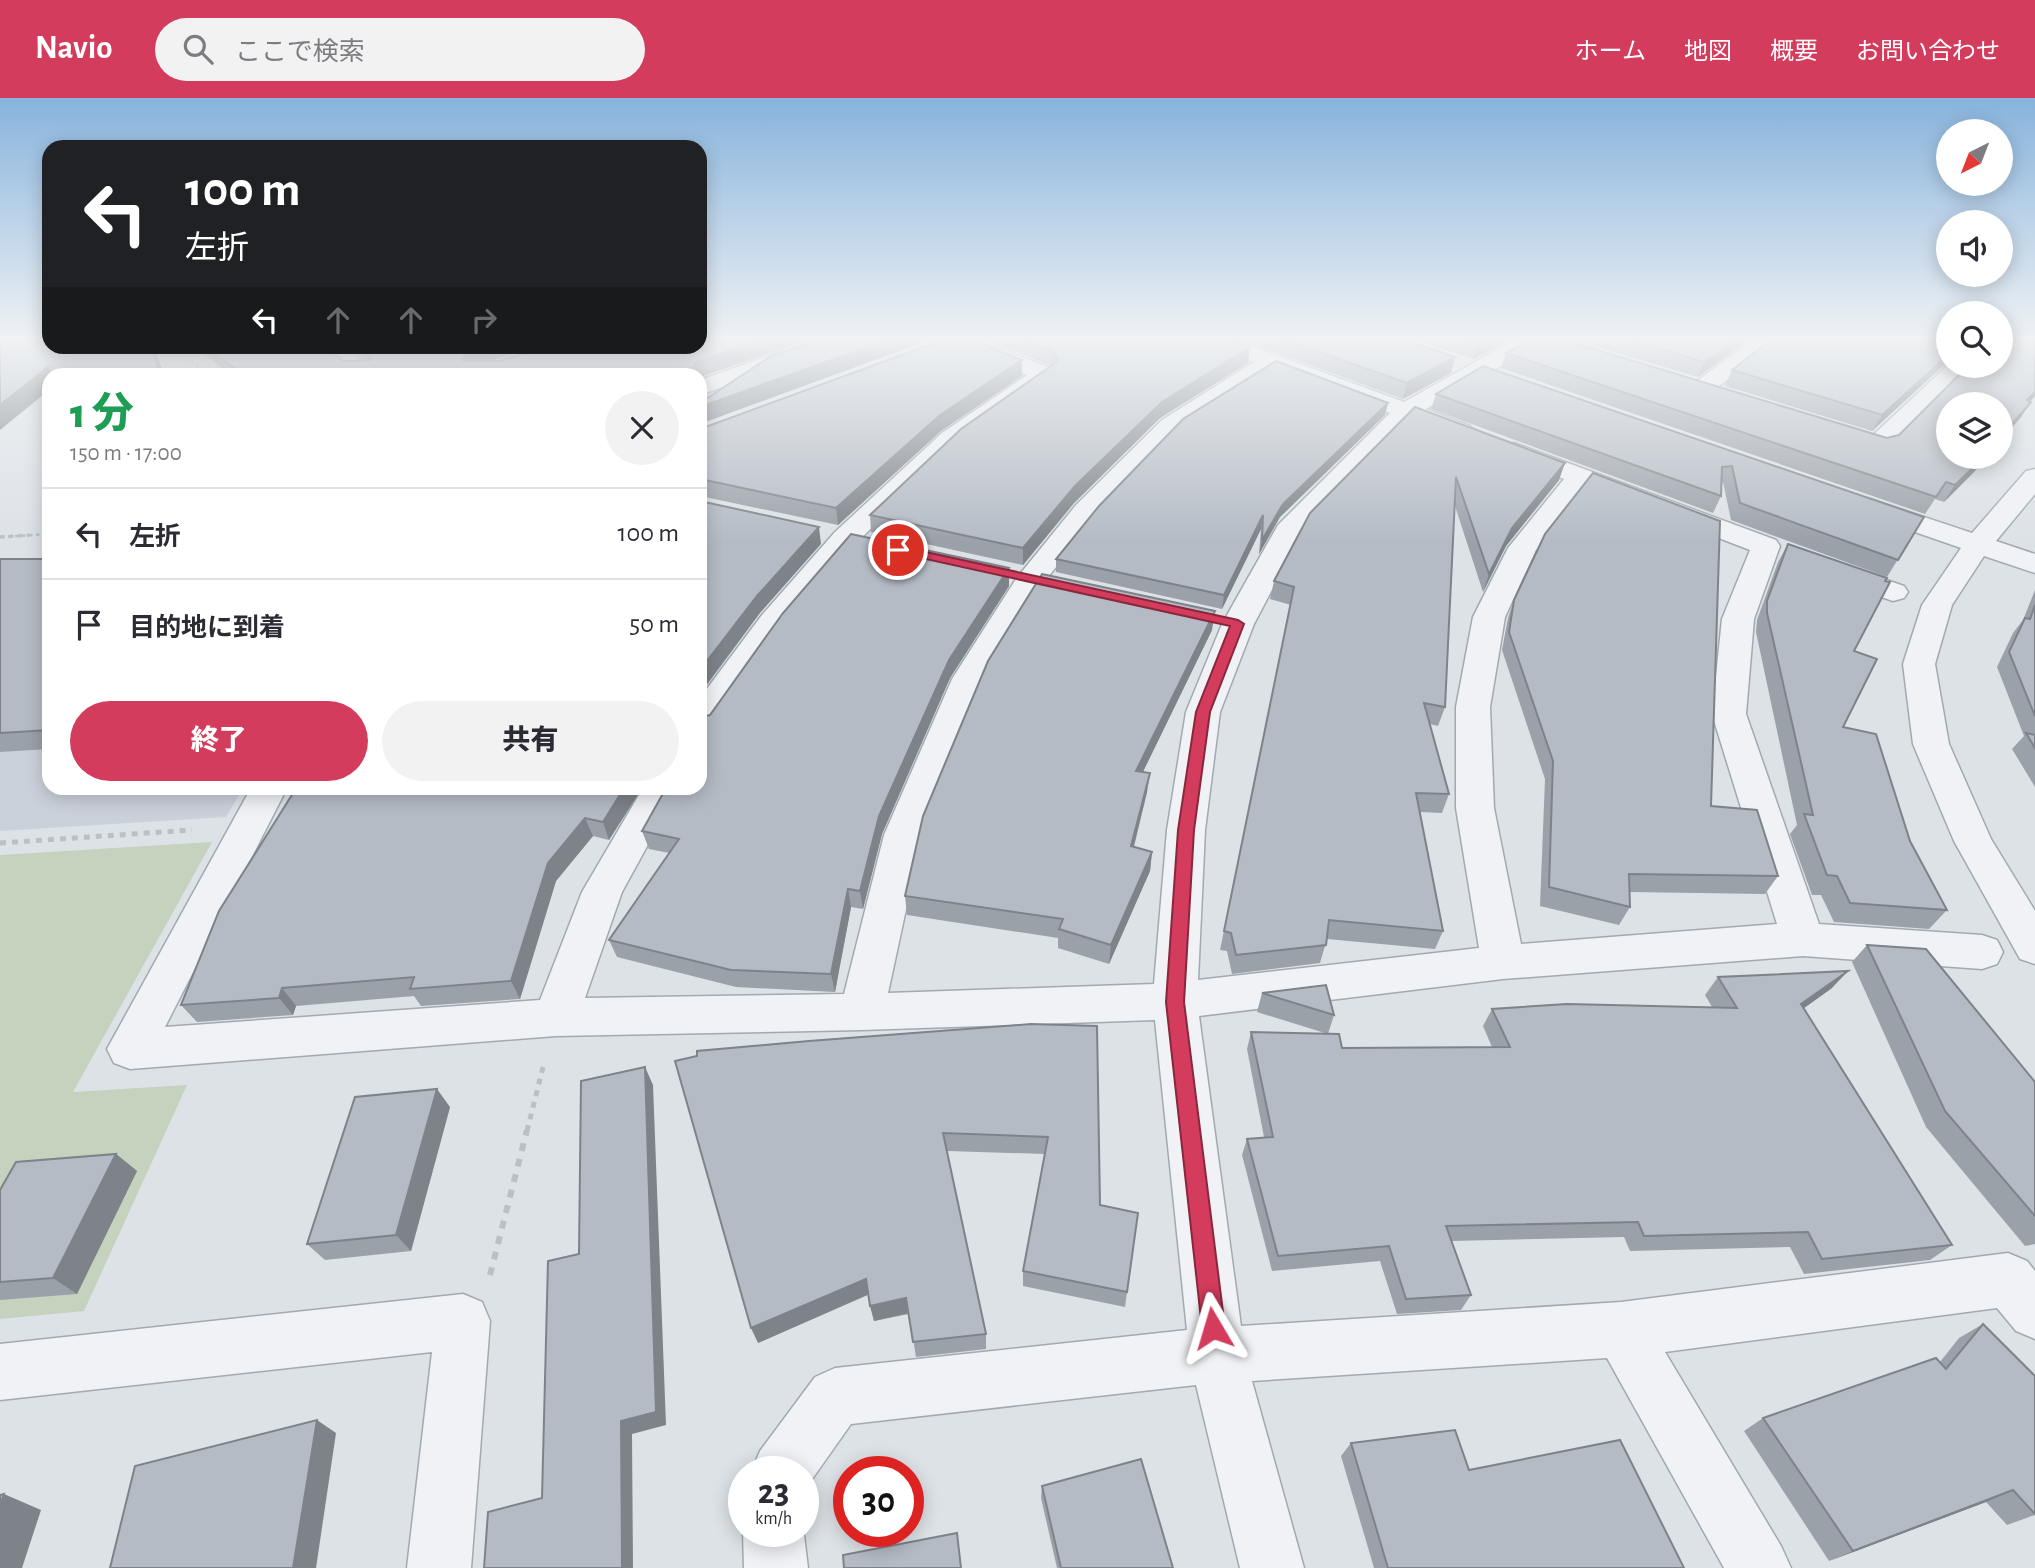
<!DOCTYPE html>
<html lang="ja">
<head>
<meta charset="utf-8">
<style>
  :root { --surface:#fff; --page:#f2f2f3; --text:#2b2b33; --muted:#7c7c81; --line:#e1e1e2; --accent:#d33c5c }
  body { margin:0; font-family:"Alegreya Sans","Noto Sans JP",sans-serif; background:var(--page); color:var(--text); height:100vh; display:flex; flex-direction:column; font-size:26px; white-space:nowrap }
  * { box-sizing:border-box; margin:0 }
  p { font-size:23px; color:var(--muted) }
  .icon { flex:none; width:38px; height:38px; fill:none; stroke:currentColor; stroke-width:2; stroke-linecap:round; stroke-linejoin:round }
  .map { position:relative; flex:1; overflow:hidden }
  .side { position:absolute; left:42px; top:270px; width:665px; height:427px; display:flex; flex-direction:column; background:var(--surface); border-radius:21px; box-shadow:0 4px 18px #0003 }
  .side>* { flex:none }
  .top-card { position:absolute; left:42px; top:42px; width:665px; height:214px; border-radius:21px; box-shadow:0 4px 18px #0003; background:#202124; color:#fff; overflow:hidden }
  .needle { width:46px; rotate:222deg }
  .controls { position:absolute; left:1936px; top:21px; display:grid; gap:14px }
  .controls a { display:grid; place-items:center; width:77px; height:77px; border-radius:50%; background:var(--surface); box-shadow:0 4px 18px #0003; font-size:35px }
  .speed { position:absolute; left:728px; top:1358px; display:flex; gap:14px; font-size:35px; font-weight:700; text-align:center }
  .speed>* { display:grid; place-content:center; width:91px; height:91px; border-radius:50%; background:var(--surface); box-shadow:0 4px 18px #0003; line-height:1 }
  .speed small { font-size:18px; font-weight:400 }
  .speed .limit { border:10px solid #d22; background:#fff; color:#111 }
  .pin { position:absolute; display:grid; place-items:center; width:60px; height:60px; color:#fff; margin:-30px; border:4px solid #fff; border-radius:50%; box-shadow:0 2px 7px #0007 }
  .me { position:absolute; width:77px; margin:-38px; rotate:353deg; stroke-linejoin:round; filter:drop-shadow(0 0 5px #0008) }
  .turn { display:flex; align-items:center; gap:24px; height:147px; padding:0 28px; font-size:32px }
  .turn .icon { width:91px; height:91px; stroke-width:2.5 }
  .turn b { display:block; font-size:49px; line-height:60px }
  .lanes { display:flex; align-items:center; height:66px; padding:0 28px; background:#0003; justify-content:center; gap:35px; direction:ltr }
  .lanes .off { opacity:.35 }
  .round { display:grid; place-items:center; flex:none; width:74px; height:74px; border-radius:37px; background:var(--page) }
  .headline { display:flex; align-items:center; justify-content:space-between; height:119px; padding:0 28px }
  h1 { font-size:42px; font-weight:800; line-height:52px; color:#1e9e55 }
  .action { display:flex; gap:14px; margin-top:auto; padding:14px 28px }
  .action a { flex:1; height:80px; border-radius:42px; background:var(--accent); color:#fff; font-size:28px; font-weight:800; line-height:80px; text-align:center }
  .action a+a { background:var(--page); color:var(--text) }
  ul { padding:0; list-style:none }
  li { display:flex; align-items:center; gap:21px; height:91px; padding:0 28px; border-top:2px solid var(--line) }
  li div { flex:1 }
  li b { display:block; font-size:26px }
  li em { font-style:normal }
  header { display:flex; align-items:center; gap:42px; box-sizing:border-box; height:98px; padding:0 35px; background:var(--accent); color:#fff }
  header strong { font-size:33px }
  nav { display:flex; gap:38px; margin-inline-start:auto; font-size:24px }
  .search { width:490px; height:63px; background:var(--page); display:flex; align-items:center; gap:18px; box-sizing:border-box; padding:0 24px; border-radius:38px; color:var(--muted); font-size:26px }
  .map>svg:first-child { display:block }
  .built { fill:#cbd1da }
  .green { fill:#c4d2be }
  .lines { fill:none; stroke-linecap:round; stroke-linejoin:round }
  .minor-casing { stroke:#a2a9b1; stroke-width:3 }
  .path-far3 { stroke:#bbc0c6; stroke-width:2.5; stroke-dasharray:3.5 3.5; stroke-linecap:butt }
  .path-far2 { stroke:#bbc0c6; stroke-width:3.5; stroke-dasharray:4.5 4.5; stroke-linecap:butt }
  .path-far1 { stroke:#bbc0c6; stroke-width:5; stroke-dasharray:6 6; stroke-linecap:butt }
  .path { stroke:#bbc0c6; stroke-width:6; stroke-dasharray:8 8; stroke-linecap:butt }
  .minor { fill:#f0f2f6; fill-rule:evenodd }
  .wall { fill:#9ba1a9 }
  .shaded-wall { fill:#7e8389 }
  .building { fill:#b4bbc4; stroke:#7e8389; stroke-width:2 }
  .route { fill:#d33c5c; stroke:#89273c; stroke-width:2 }
</style>
</head>
<body>
<header>
<strong>Navio</strong>
<div class="search"><svg class="icon" aria-label="search" viewBox="0 0 24 24"><circle cx="10" cy="10" r="6"/><path d="M15 15l6 6"/></svg>ここで検索</div>
<nav><a>ホーム</a><a>地図</a><a>概要</a><a>お問い合わせ</a></nav>
</header>
<div class="map">
<svg width="2035" height="1470" viewBox="0 0 2035 1470">
  <rect width="100%" height="100%" fill="#dde2e7"/>
  <path class="built" d="M49,571V690H243L226,719L0,733V631Z"/>
  <path class="green" d="M212,744L73,994L187,987L84,1213L0,1221V757Z"/>
  <g class="lines">
    <g class="minor-casing">
      <g id="minor">
        <path d="M819,240H850L847,245L700,297V282Z"/>
        <path d="M973,240L1052,271L1056,276L960,345L855,446L784,531L712,633L700,636V600L762,517L835,434L942,335L1027,277L965,252L962,247L965,242Z"/>
        <path d="M1199,240H1229L1404,304L1518,240H1544L1541,245L1426,311L1470,328L1474,333L1470,338C1451,343 1428,329 1410,323L1304,431L1254,526L1220,614L1205,732L1198,882L1479,850L1456,710V609L1473,519L1508,450L1564,381L1505,358L1501,353L1505,348L1514,345L1776,442L1780,448L1754,521L1746,616L1819,826L1982,837L1997,842L2003,854L1997,866L1982,871L1803,858L1503,881L1199,918L1241,1228L1621,1204L2008,1155L2027,1163L2035,1173V1241L2016,1233L1997,1210L1665,1254L1781,1448L1791,1470H1724L1607,1260L1252,1283L1304,1470H1240L1196,1287L851,1326L803,1394V1374H751L760,1353L815,1279L835,1270L1187,1232L1155,922L862,932L556,938L130,971L114,965L107,951L251,690H287L165,929L540,902L582,794L643,690H679L622,794L585,900L844,896L884,737L952,581L1016,481L1076,407L1162,322L1254,264L1202,245ZM1274,272L1390,315L1278,427L1222,526L1186,614L1167,732L1154,886L888,895L922,737L986,581L1044,484L1096,419L1180,332ZM1585,389L1750,452L1722,521L1712,616L1777,826L1521,846L1494,710L1490,609L1505,519L1536,452Z"/>
        <path d="M1755,240H1780L1709,296H1693L1689,291L1693,286Z"/>
        <path d="M319,248H344L376,276H351Z"/>
        <path d="M1948,267L1971,268L1887,351C1869,356 1847,345 1829,339L1825,334L1829,329L1838,326L1873,337Z"/>
        <path d="M2035,371V396L1996,443L2035,456V475L1984,458L1952,507L1935,566L1949,646L1991,741L2035,813V866L2020,861L1954,743L1913,646L1903,566L1922,507L1961,450L1860,415L1856,409L1860,403L1870,401L1972,435L2026,373Z"/>
        <path d="M1837,465L1904,488L1908,494L1904,500L1893,503L1826,480L1822,474L1826,468Z"/>
        <path d="M463,1196L482,1204L490,1223L471,1470H407L432,1254L0,1302V1246Z"/>
        <path d="M803,1429L808,1470H744L743,1433L744,1431L803,1433Z"/>
      </g>
    </g>
    <g class="path-far3">
      <path d="M175,248L207,276"/>
      <path d="M1,439L49,436"/>
    </g>
    <path class="path-far2" d="M0,439L29,437"/>
    <g class="path-far1">
      <path d="M0,745L192,732"/>
      <path d="M527,1033L543,969"/>
    </g>
    <path class="path" d="M490,1177L527,1032"/>
    <use href="#minor" class="minor"/>
  </g>
  <g class="wall">
    <path d="M700,240H812L700,279V276H230L193,248H327L343,263L364,262L349,248H535L490,263H500Z"/>
    <path d="M982,240H1223L1248,265L1160,320L1074,405L1023,467L871,434L870,417L1051,268Z"/>
    <path d="M1236,240H1398L1455,259L1451,275L1403,301Z"/>
    <path d="M1409,240H1513L1474,261Z"/>
    <path d="M1534,240H1558L1887,340L1899,337L1968,268H2000V240H2035V298L2030,303L2021,319L2000,343V306H1948V359H1987L1974,374L1944,404L1935,401L1925,416L1501,270L1506,255Z"/>
    <path d="M1567,240H1751L1698,279Z"/>
    <path d="M1948,240V265H1946L1872,333L1725,288L1732,272Z"/>
    <path d="M1483,268L1924,419L1887,479L1731,422L1723,384L1722,385L1721,398L1713,415L1431,311L1436,296Z"/>
    <path d="M1022,278L941,333L838,427L700,398V331Z"/>
    <path d="M1415,309L1559,382L1506,448L1483,494L1455,408L1445,609L1438,628L1430,626L1449,696L1442,715L1420,714L1443,833L1435,851L1327,841L1320,865L1232,876L1227,853L1220,852L1291,507L1270,501L1274,483Z"/>
    <path d="M1385,317L1280,419L1259,456L1261,431L1222,511L1056,474V461Z"/>
    <path d="M1788,446L1854,553L1843,629L1910,743L1947,812L1929,831L1834,824L1821,797H1812L1790,736L1797,727L1756,534L1757,522L1778,464Z"/>
    <path d="M0,461H49V651L0,654Z"/>
    <path d="M1009,470V488L950,580L882,736L863,811L851,809L835,894L736,889L617,859L609,842L669,755L649,751L642,733L710,617Z"/>
    <path d="M2035,492V689L2012,651L2024,638L1997,569L2013,535L2023,522Z"/>
    <path d="M1514,502L1778,778L1765,796L1630,794V809L1619,827L1540,808L1545,681L1502,552L1508,520Z"/>
    <path d="M1212,532L1143,674L1147,694L1134,749L1152,754L1150,773L1109,866L1058,850V840L907,817L905,798Z"/>
    <path d="M346,690H642L609,742L593,738L556,783L520,901L421,908L414,898L296,908L293,917L197,924L181,907Z"/>
    <path d="M1867,847L2035,984V1146L2025,1148L1926,1029L1852,864Z"/>
    <path d="M1718,879L1832,890L1804,910L1952,1147L1930,1162L1804,1176L1790,1149L1630,1153L1624,1139L1451,1143L1471,1197L1461,1212L1397,1216L1380,1163L1272,1173L1242,1057L1247,1041L1264,1039L1247,951L1251,934L1342,950L1492,949L1483,928L1492,911L1712,909L1705,897Z"/>
    <path d="M1262,895L1334,917L1328,936L1257,914Z"/>
    <path d="M1031,926L1100,1107L1127,1194L1125,1209L1023,1188V1173L1045,1056L947,1053L986,1236V1251L916,1259L909,1216L874,1223L868,1197L758,1245Z"/>
    <path d="M450,1009L411,1153L325,1162L307,1146Z"/>
    <path d="M116,1056L137,1073L77,1196L0,1202V1092Z"/>
    <path d="M1983,1226L2035,1417L2007,1427L1986,1404L1829,1463L1744,1333L1763,1320L1940,1264L1959,1240Z"/>
    <path d="M1351,1345L1469,1372L1684,1470H1374L1341,1358Z"/>
    <path d="M1042,1388L1173,1470H1057L1041,1400Z"/>
  </g>
  <g class="shaded-wall">
    <path d="M767,240H812L700,279V276H672L696,264Z"/>
    <path d="M893,240H935L700,326V309Z"/>
    <path d="M1490,240H1513L1474,261L1478,246Z"/>
    <path d="M1738,240H1751L1698,279L1704,264Z"/>
    <path d="M150,248H153L164,276H161Z"/>
    <path d="M483,248H535L473,269L462,261L468,253Z"/>
    <path d="M1250,249L1248,265L1160,320L1074,405L1023,467V450L1075,388L1162,304Z"/>
    <path d="M1948,257V263L1946,265L1872,333L1882,317Z"/>
    <path d="M1455,259L1451,275L1403,301L1407,285Z"/>
    <path d="M1022,262V278L941,333L838,427L836,410L940,317Z"/>
    <path d="M48,269L53,276H49V292L0,332V307Z"/>
    <path d="M2035,294V298L2016,318L2027,302Z"/>
    <path d="M2031,304L2021,319L2000,343V340Z"/>
    <path d="M1388,305L1385,317L1280,419L1259,456L1262,442L1283,406Z"/>
    <path d="M1984,359H1987L1974,374L1944,404L1955,387Z"/>
    <path d="M1565,365L1559,382L1506,448L1483,494L1489,476L1512,430Z"/>
    <path d="M1263,417L1261,431L1222,511L1224,497Z"/>
    <path d="M819,429L821,446L760,515L700,596V572L757,498Z"/>
    <path d="M1009,470V488L950,580L882,736L863,811L860,793L879,718L949,562Z"/>
    <path d="M1215,513L1212,532L1134,692L1136,673Z"/>
    <path d="M1150,675L1147,694L1129,767L1131,748Z"/>
    <path d="M624,690H642L609,742L603,724Z"/>
    <path d="M585,720L593,738L556,783L520,901L511,883L548,765Z"/>
    <path d="M1152,754L1150,773L1109,866L1111,847Z"/>
    <path d="M848,791L851,809L835,894L831,876Z"/>
    <path d="M1848,873L1832,890L1786,923L1801,906Z"/>
    <path d="M282,890L296,908L293,917L279,900Z"/>
    <path d="M645,969L653,987L666,1327L632,1336L633,1470H622L621,1323Z"/>
    <path d="M437,991L450,1009L411,1153L396,1137Z"/>
    <path d="M116,1056L137,1073L77,1196L53,1180Z"/>
    <path d="M866,1181L869,1196L758,1245L751,1230Z"/>
    <path d="M906,1200L909,1215L874,1223L870,1208Z"/>
    <path d="M317,1322L336,1335L316,1470H293Z"/>
    <path d="M2013,1392L1986,1404L1829,1463L1853,1453Z"/>
    <path d="M4,1396L41,1412L22,1470H0V1407Z"/>
  </g>
  <g class="building">
    <path d="M0,240H49V248H150L161,276H50L48,269L0,307Z"/>
    <path d="M700,240H767L696,264L694,269L672,276H242L205,248H327L343,263L371,262V259L360,248H483L468,253L462,261L464,263H500L547,248H700Z"/>
    <path d="M826,240H893L700,309V305L771,258Z"/>
    <path d="M948,240H968L1022,262L940,317L836,410L700,381V331Z"/>
    <path d="M1019,240H1223L1250,249L1162,304L1075,388L1023,450L870,417L961,331L1058,263L1053,253Z"/>
    <path d="M1279,240H1398L1455,259L1407,285Z"/>
    <path d="M1459,240H1490L1478,246Z"/>
    <path d="M1534,240H1558L1887,340L1899,337L1968,268H2000V240H2035V294L2027,302L2031,304L2000,340V306H1948V359H1984L1955,387L1946,384L1936,399L1506,255Z"/>
    <path d="M1623,240H1738L1704,264Z"/>
    <path d="M1773,240H1948V257L1882,317L1732,272Z"/>
    <path d="M1276,263L1388,305L1283,406L1262,442L1263,417L1224,497L1056,461L1099,408L1183,321Z"/>
    <path d="M1483,268L1924,419L1898,462L1740,405L1732,368L1722,369L1721,398L1436,296Z"/>
    <path d="M1415,309L1565,365L1512,430L1489,476L1456,379L1445,609L1424,605L1449,696L1416,695L1443,833L1329,822L1326,847L1236,857L1231,835L1224,833L1294,489L1274,483L1310,415Z"/>
    <path d="M1593,375L1720,423L1711,708L1757,712L1778,778L1629,776L1630,809L1549,789L1553,663L1509,534L1514,502L1545,436Z"/>
    <path d="M700,403L819,429L757,498L700,572Z"/>
    <path d="M851,436L1009,470L949,562L879,718L860,793L848,791L831,876L731,872L609,842L679,741L642,733L666,690H700V619L710,617L783,515Z"/>
    <path d="M1788,446L1887,480L1885,483L1890,484L1854,553L1877,561L1843,629L1876,636L1910,743L1947,812L1850,805L1837,778L1827,777L1804,716L1813,717L1767,515V503Z"/>
    <path d="M0,461H49V632L0,635Z"/>
    <path d="M1042,476L1215,513L1136,673L1150,675L1131,748L1152,754L1111,847L1059,831L1063,821L905,798L923,718L988,563Z"/>
    <path d="M2035,507V618L2009,554L2025,520L2030,521Z"/>
    <path d="M2026,635L2035,637V650Z"/>
    <path d="M346,690H624L603,724L585,720L548,765L511,883L410,891L414,879L282,890L279,900L181,907L219,813L295,692Z"/>
    <path d="M1867,847L1926,851L2035,984V1118L1945,1013Z"/>
    <path d="M1848,873L1801,906L1952,1147L1822,1161L1808,1134L1644,1138L1638,1124L1446,1128L1471,1197L1406,1201L1389,1148L1278,1158L1247,1041L1273,1039L1251,934L1339,936L1342,950L1510,949L1492,911L1567,906L1737,910L1718,879Z"/>
    <path d="M1326,887L1334,917L1262,895Z"/>
    <path d="M1031,926L1097,928L1100,1107L1138,1115L1127,1194L1023,1173L1048,1039L943,1035L986,1236L913,1244L906,1200L870,1208L866,1181L751,1230L675,963L697,958V953L809,943Z"/>
    <path d="M645,969L656,1314L621,1323L622,1470H484L488,1414L542,1400L548,1163L579,1156L581,983Z"/>
    <path d="M437,991L396,1137L307,1146L355,999Z"/>
    <path d="M116,1056L53,1180L0,1184V1092L16,1064Z"/>
    <path d="M1983,1226L2035,1278V1416L2013,1392L1853,1453L1763,1320L1936,1260L1946,1271Z"/>
    <path d="M317,1322L293,1470H110L135,1368Z"/>
    <path d="M1455,1332L1469,1372L1620,1342L1684,1470H1388L1351,1345Z"/>
    <path d="M1141,1361L1173,1470H1061L1042,1388Z"/>
    <path d="M4,1396L0,1407V1397Z"/>
    <path d="M957,1435L961,1470H844L843,1457Z"/>
  </g>
  <linearGradient id="sky" x2="0" y2="1"><stop stop-color="#87b3dc"/><stop offset="0.54" stop-color="#f0f2f4"/><stop offset="1" stop-color="#f0f2f4" stop-opacity="0"/></linearGradient>
  <rect width="2035" height="445" fill="url(#sky)"/>
  <path class="route" d="M898,448L1238,522L1244,526L1210,614L1194,732L1184,904L1225,1230L1221,1238L1213,1242L1205,1238L1202,1230L1166,904L1178,732L1196,614L1230,528L894,454V449Z"/>
</svg>
<div class="controls">
<a><svg class="needle" viewBox="-14 -14 28 28"><path d="M0-13l5 13h-10z" fill="#e53935"/><path d="M0 13l5-13h-10z" fill="#7c7c81"/></svg></a>
<a><svg class="icon" aria-label="sound" viewBox="0 0 24 24"><path d="M4 9h4l5-4v14l-5-4H4zM17 9q2 3 0 6"/></svg></a>
<a><svg class="icon" aria-label="search" viewBox="0 0 24 24"><circle cx="10" cy="10" r="6"/><path d="M15 15l6 6"/></svg></a>
<a><svg class="icon" aria-label="layers" viewBox="0 0 24 24"><path d="M12 4l9 5-9 5-9-5zM3 14l9 5 9-5"/></svg></a>
</div>
<div class="speed"><div>23<small>km/h</small></div><div class="limit">30</div></div>
<div class="pin" style="left:898px;top:452px;background:#d93025"><svg class="icon" aria-label="arrive" viewBox="0 0 24 24"><path d="M6 21V4h12l-3 4 3 4H6"/></svg></div>
<svg class="me" style="left:1213px;top:1230px" viewBox="-20 -20 40 40"><path d="M0-17L14 15 0 8-14 15z" fill="#d33c5c" stroke="#fff" stroke-width="4"/></svg>
<div class="top-card">
<div class="turn"><svg class="icon" aria-label="left" viewBox="0 0 24 24"><path d="M17 20v-9H6M10 6l-5 5 5 5"/></svg><div><b>100 m</b>左折</div></div>
<div class="lanes"><svg class="icon" aria-label="left" viewBox="0 0 24 24"><path d="M17 20v-9H6M10 6l-5 5 5 5"/></svg><svg class="icon off" aria-label="ahead" viewBox="0 0 24 24"><path d="M12 20V5M6 11l6-6 6 6"/></svg><svg class="icon off" aria-label="ahead" viewBox="0 0 24 24"><path d="M12 20V5M6 11l6-6 6 6"/></svg><svg class="icon off" aria-label="right" viewBox="0 0 24 24"><path d="M7 20v-9h11M14 6l5 5-5 5"/></svg></div>
</div>
<section class="side">
<div class="headline"><div><h1>1 分</h1><p>150 m · 17:00</p></div><a class="round"><svg class="icon" aria-label="close" viewBox="0 0 24 24"><path d="M6 6l12 12M18 6L6 18"/></svg></a></div>
<ul>
<li><svg class="icon" aria-label="left" viewBox="0 0 24 24"><path d="M17 20v-9H6M10 6l-5 5 5 5"/></svg><div><b>左折</b></div><em>100 m</em></li>
<li><svg class="icon" aria-label="arrive" viewBox="0 0 24 24"><path d="M6 21V4h12l-3 4 3 4H6"/></svg><div><b>目的地に到着</b></div><em>50 m</em></li>
</ul>
<div class="action"><a>終了</a><a>共有</a></div>
</section>
</div>
</body>
</html>
